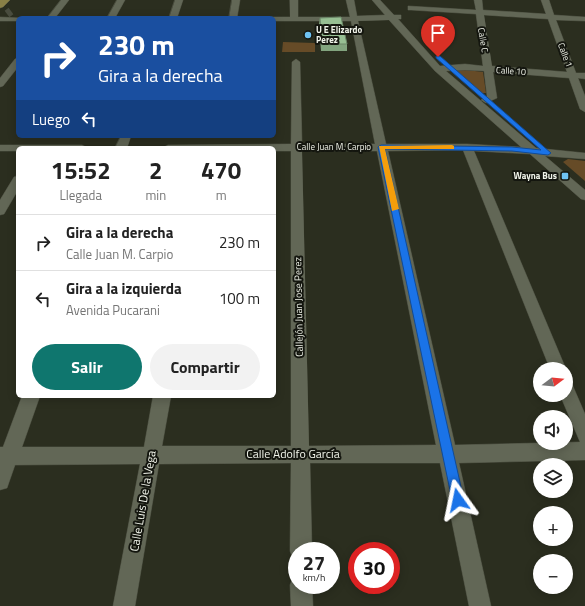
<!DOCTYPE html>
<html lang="es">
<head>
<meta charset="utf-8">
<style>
  :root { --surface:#fff; --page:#f2f2f2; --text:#222; --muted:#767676; --line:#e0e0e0; --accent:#0f766e }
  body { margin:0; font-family:"Titillium Web",sans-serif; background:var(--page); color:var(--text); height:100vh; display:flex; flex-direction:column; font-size:15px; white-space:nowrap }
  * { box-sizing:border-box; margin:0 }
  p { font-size:13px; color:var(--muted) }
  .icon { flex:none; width:22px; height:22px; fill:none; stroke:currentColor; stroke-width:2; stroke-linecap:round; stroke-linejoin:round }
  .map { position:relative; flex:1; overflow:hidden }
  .drawer { position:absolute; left:16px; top:146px; width:260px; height:252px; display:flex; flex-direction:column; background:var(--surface); border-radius:6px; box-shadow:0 2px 10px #0003 }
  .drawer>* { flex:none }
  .top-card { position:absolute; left:16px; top:16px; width:260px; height:122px; border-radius:6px; box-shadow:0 2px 10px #0003; background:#1a4fa0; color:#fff; overflow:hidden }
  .needle { width:26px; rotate:74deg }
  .controls { position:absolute; left:533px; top:362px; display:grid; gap:8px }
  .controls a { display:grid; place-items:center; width:40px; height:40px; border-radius:50%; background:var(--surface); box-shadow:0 2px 10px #0003; font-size:20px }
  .speed { position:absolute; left:288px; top:542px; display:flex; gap:8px; font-size:20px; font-weight:700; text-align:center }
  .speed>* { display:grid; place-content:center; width:52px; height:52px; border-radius:50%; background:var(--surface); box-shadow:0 2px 10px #0003; line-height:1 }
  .speed small { font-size:10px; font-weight:400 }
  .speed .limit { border:6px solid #d22; background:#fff; color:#111 }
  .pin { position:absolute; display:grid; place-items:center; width:34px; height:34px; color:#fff; margin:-41px -17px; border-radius:50% 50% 50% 0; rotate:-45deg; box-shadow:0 0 4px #0007 }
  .pin .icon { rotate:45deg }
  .me { position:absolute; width:44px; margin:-22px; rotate:348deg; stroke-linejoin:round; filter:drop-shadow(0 0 3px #0008) }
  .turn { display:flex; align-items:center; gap:14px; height:84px; padding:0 16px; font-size:18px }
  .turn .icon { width:52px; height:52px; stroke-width:2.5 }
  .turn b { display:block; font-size:28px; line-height:34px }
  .then { display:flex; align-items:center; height:38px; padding:0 16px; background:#0003; gap:8px; font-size:15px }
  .eta { display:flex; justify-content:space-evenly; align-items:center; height:68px; text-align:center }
  .eta b { font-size:24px; font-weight:700; line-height:28px }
  .action { display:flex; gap:8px; margin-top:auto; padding:8px 16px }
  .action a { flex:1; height:46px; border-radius:24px; background:var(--accent); color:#fff; font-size:16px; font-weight:700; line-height:46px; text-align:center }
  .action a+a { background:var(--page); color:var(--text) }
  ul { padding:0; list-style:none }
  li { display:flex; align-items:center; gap:12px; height:56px; padding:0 16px; border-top:1px solid var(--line) }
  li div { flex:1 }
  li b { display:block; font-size:15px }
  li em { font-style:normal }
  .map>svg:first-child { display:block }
  .green { fill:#664b27 }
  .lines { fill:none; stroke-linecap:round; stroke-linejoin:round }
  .minor-tunnel { stroke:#494c3e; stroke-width:8; stroke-dasharray:8 4; stroke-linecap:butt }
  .minor-casing { stroke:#494c3e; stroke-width:1 }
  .major-casing { stroke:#494c3e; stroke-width:1 }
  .minor { fill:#626756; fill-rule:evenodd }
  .major { fill:#898046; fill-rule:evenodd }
  .wall { fill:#82a47e }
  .building { fill:#97bf93; stroke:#6a8667 }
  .route { fill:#1a73e8; stroke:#114b97 }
  .slow { fill:#f59e0b }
  .poi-dot { fill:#6ec2f3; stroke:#14160f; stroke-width:1.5 }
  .labels { text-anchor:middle; stroke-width:4; stroke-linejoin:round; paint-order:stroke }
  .far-poi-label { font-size:9px; font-weight:bold; fill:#f2f5eb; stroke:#14160f; text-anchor:start }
  .far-street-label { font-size:9px; fill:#f2f5eb; stroke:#14160f }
  .street-label { font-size:10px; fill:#f2f5eb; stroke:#14160f }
  .near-street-label { font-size:12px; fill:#f2f5eb; stroke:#14160f }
</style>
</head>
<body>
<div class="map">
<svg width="585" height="606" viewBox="0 0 585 606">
  <rect width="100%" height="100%" fill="#2b2e1f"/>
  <g class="green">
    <path d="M283,42L315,43V52H282Z"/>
    <path d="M459,69L483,72L486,93H481L456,71Z"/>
    <path d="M568,159L585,161V181L563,162Z"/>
  </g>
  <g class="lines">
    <path class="minor-tunnel" d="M7,14L11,11"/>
    <g class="minor-casing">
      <g id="minor">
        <path d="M61,0H69L55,18H47Z"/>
        <path d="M117,0H125L115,18H107Z"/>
        <path d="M175,0H183L177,18H169Z"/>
        <path d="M232,0H240L237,18H229Z"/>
        <path d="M290,0H298V17H350L346,0H354L357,16L385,15L372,0H380L394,15H401V19H398L440,66L465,64L483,66L476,14L411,10H408V6L476,10L474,0H482L483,10L546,14L541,0H549L554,15L585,17V21L556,20L576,73H585V79L578,78L585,96V112L580,109L569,78L493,72L497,98L486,103L481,100L487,96L484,71L465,70L446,71L536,148L585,153V159L545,156L585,190V200L581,199L530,154L474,151L566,369V370L550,369L463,150L388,151L455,445L580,442L560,395H566V382L572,384L585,414V460L459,463L491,606H469L440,463H310L312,551H297V560L293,559L290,551L291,463L159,464L135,606H113L140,464L15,465L7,488L0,490V447H3L22,396H40L22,447H144L153,396H171L162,446H291V151H274V148H162L168,145L291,144L292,62L296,59L300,62L302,144H375L351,21H274V18L271,17H290ZM484,15L548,19L567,72L492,66ZM389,20L435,71L521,147L467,144H386L358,21ZM302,151H377L436,445L309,446Z"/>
        <path d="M0,17L21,18H18V21H0Z"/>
        <path d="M18,58V67L3,86L0,87V78L15,59Z"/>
        <path d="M121,136H131L127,148H115Z"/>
        <path d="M0,145H82L88,148H18V151H0Z"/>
        <path d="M18,176V190L4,214L0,215V200L14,177Z"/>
        <path d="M297,576V585H312L313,606H291L290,585L293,577Z"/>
      </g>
    </g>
    <g class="major-casing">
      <path id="major" d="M0,0H10L3,7L0,8Z"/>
    </g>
    <use href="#minor" class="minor"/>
    <use href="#major" class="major"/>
  </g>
  <path class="wall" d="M320,18L347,44V51H321L319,24Z"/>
  <path class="building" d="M341,17L347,44H322L320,18Z"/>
  <path class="route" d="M436,56H440L551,153L548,155L512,151L385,149L464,500L462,504L458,506L454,504L452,500L378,147L381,145L512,147L541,150L436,58Z"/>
  <path class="slow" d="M452,145L454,146V149H385L399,209L392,211L379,146Z"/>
  <g class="poi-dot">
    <circle cx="308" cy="35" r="4"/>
    <rect x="561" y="172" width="8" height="8" rx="2"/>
  </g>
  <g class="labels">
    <g class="far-poi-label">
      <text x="316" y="33">U E Elizardo<tspan x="316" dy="10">Perez</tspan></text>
      <text x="557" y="179" text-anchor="end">Wayna Bus</text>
    </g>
    <g class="far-street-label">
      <text transform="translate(483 40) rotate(81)" y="3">Calle C</text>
      <text transform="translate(565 55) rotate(69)" y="3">Calle 1</text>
      <text transform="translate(511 71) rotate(4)" y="3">Calle 10</text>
      <text x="334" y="150">Calle Juan M. Carpio</text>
    </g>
    <g class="street-label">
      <text transform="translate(298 307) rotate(-91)" y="4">Callejón Juan Jose Perez</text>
    </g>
    <g class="near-street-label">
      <text x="293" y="458">Calle Adolfo García</text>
      <text transform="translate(143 501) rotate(-80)" y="4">Calle Luis De la Vega</text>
    </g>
  </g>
</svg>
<div class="controls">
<a><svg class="needle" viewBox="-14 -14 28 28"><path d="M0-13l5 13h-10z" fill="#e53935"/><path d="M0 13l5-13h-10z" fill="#767676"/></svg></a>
<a><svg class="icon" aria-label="sound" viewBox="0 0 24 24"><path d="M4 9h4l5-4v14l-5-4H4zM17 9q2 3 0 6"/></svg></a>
<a><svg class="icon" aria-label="layers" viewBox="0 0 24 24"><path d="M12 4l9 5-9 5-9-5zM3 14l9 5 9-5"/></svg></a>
<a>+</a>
<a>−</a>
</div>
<div class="speed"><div>27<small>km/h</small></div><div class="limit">30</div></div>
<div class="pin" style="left:438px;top:57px;background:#d93025"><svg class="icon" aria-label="arrive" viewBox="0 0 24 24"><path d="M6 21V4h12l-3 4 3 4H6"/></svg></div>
<svg class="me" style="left:458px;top:500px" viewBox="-20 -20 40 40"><path d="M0-17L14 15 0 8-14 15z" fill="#1a73e8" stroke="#fff" stroke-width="4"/></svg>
<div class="top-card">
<div class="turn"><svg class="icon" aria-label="right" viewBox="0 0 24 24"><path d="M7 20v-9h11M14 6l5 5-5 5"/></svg><div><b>230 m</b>Gira a la derecha</div></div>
<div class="then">Luego<svg class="icon" aria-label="left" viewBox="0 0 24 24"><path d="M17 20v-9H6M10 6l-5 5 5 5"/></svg></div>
</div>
<section class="drawer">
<div class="eta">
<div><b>15:52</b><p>Llegada</p></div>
<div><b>2</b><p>min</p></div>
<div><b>470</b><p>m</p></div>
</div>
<ul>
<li><svg class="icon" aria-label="right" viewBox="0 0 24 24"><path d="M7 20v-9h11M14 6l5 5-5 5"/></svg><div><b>Gira a la derecha</b><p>Calle Juan M. Carpio</p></div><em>230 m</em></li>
<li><svg class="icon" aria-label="left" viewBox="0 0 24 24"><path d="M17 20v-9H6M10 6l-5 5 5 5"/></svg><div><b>Gira a la izquierda</b><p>Avenida Pucarani</p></div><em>100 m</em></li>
</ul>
<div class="action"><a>Salir</a><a>Compartir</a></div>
</section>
</div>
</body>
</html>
